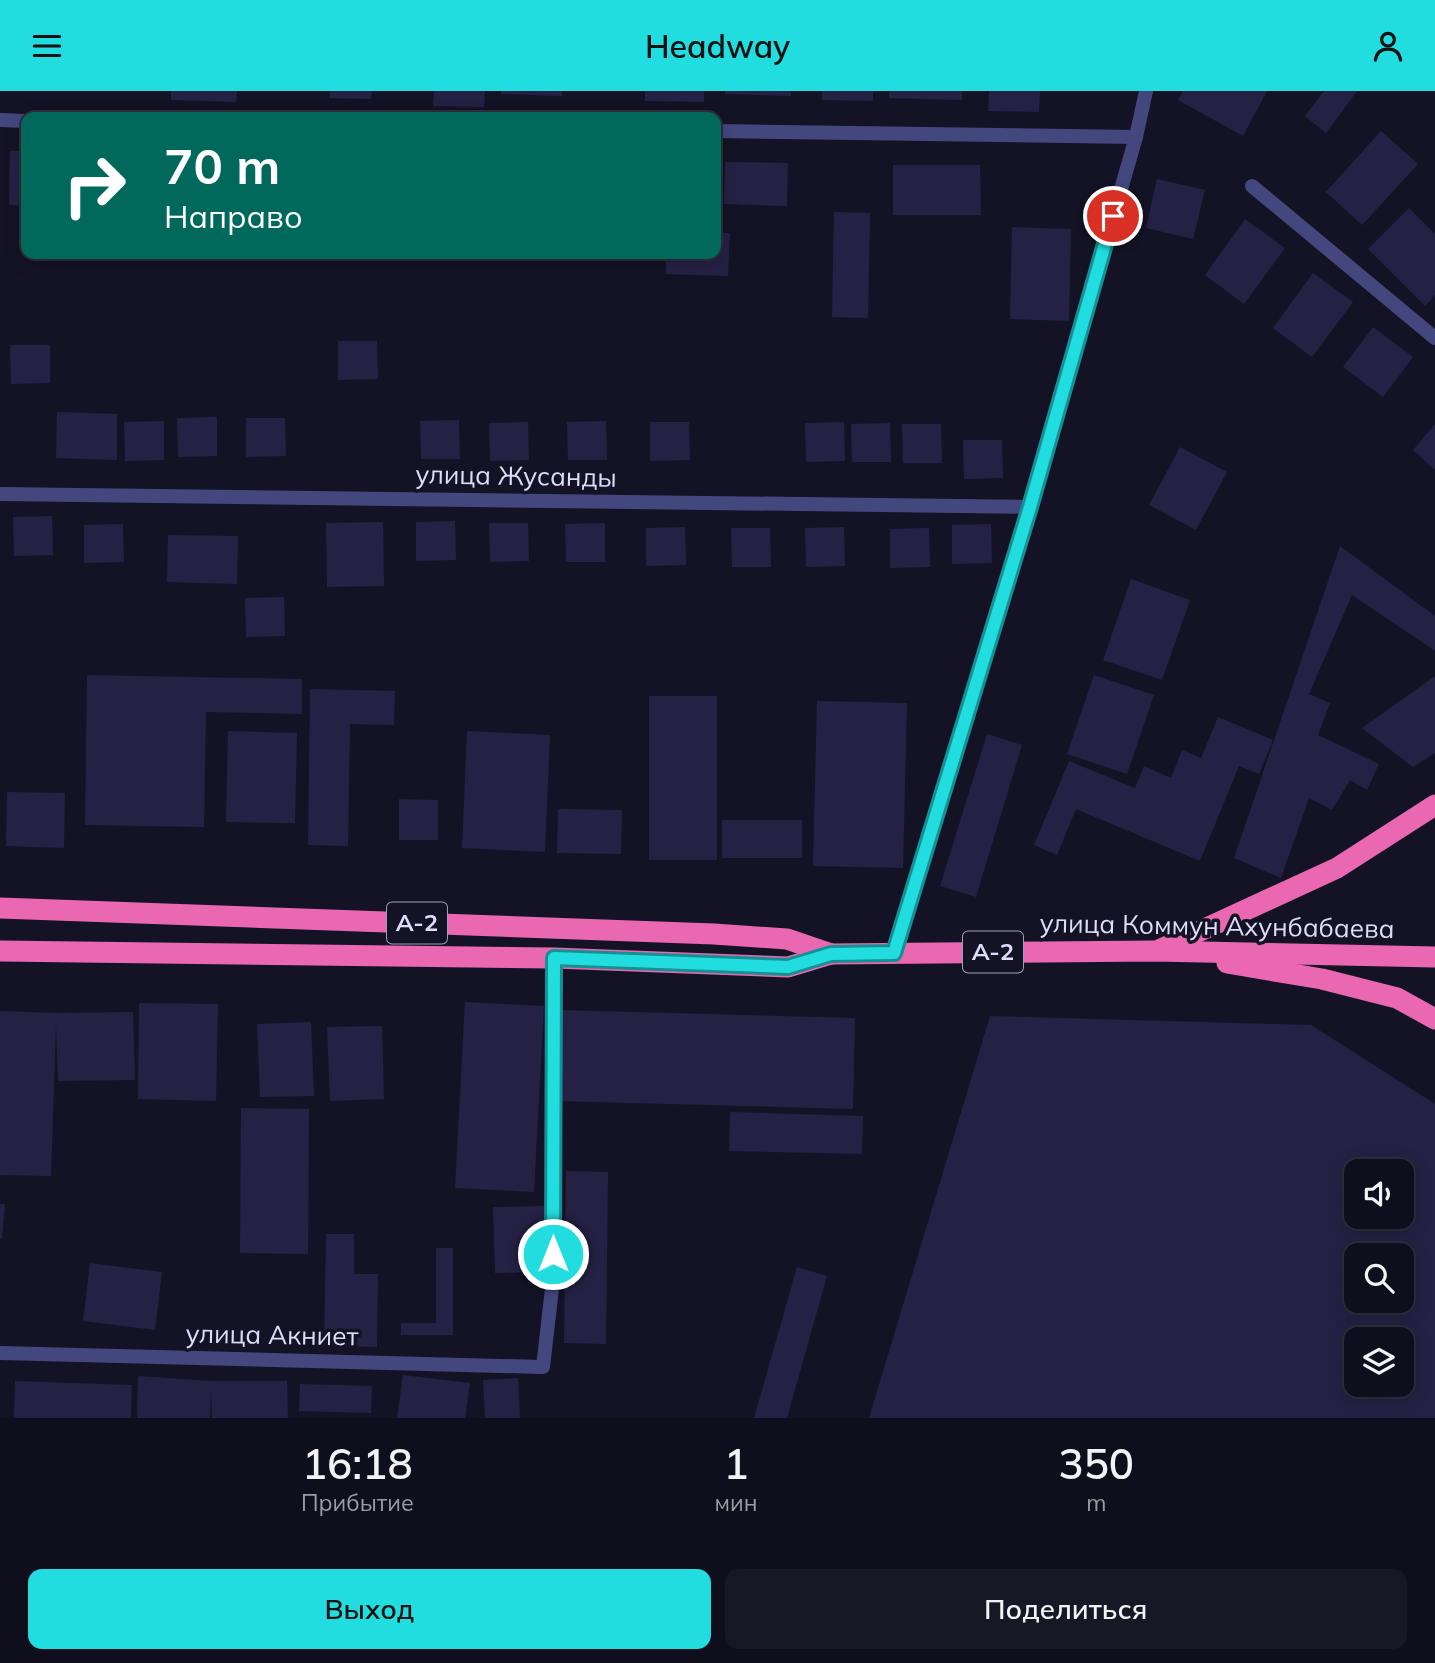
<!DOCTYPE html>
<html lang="ru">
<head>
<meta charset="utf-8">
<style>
  :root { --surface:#0f0e1c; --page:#181725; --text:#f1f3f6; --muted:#9b9ca3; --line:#2f2e3b; --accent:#22dde0 }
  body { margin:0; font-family:Mulish,sans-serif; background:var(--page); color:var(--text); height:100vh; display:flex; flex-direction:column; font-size:26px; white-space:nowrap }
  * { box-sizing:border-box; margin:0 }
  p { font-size:23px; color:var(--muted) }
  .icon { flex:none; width:38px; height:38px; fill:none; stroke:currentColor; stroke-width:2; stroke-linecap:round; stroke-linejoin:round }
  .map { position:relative; height:1327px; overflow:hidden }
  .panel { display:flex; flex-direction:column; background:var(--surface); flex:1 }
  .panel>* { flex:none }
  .banner { position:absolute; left:21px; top:21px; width:700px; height:147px; border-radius:14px; box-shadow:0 4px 18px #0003,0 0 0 2px var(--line); background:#00695c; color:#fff; overflow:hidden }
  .fabs { position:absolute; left:1344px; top:1068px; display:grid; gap:14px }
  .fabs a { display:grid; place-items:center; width:70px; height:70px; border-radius:14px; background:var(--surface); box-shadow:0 4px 18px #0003,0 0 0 2px var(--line); font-size:35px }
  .pin { position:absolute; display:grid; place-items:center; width:60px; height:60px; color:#fff; margin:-30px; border:4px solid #fff; border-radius:50%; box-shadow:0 2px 7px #0007 }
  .me { position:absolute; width:77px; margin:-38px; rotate:0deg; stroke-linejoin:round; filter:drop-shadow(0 0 5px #0008) }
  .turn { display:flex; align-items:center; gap:24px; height:147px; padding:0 28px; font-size:32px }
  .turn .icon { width:91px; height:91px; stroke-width:2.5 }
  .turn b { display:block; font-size:49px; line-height:60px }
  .eta { display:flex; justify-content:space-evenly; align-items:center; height:119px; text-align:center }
  .eta b { font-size:42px; font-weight:600; line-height:49px }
  .button { display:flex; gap:14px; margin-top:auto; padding:14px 28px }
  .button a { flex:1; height:80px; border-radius:14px; background:var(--accent); color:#111; font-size:28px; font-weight:600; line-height:80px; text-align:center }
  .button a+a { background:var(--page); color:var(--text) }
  header { display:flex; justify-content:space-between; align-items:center; height:91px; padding:0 28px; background:var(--accent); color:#111; font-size:32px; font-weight:600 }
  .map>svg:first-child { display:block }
  .building { fill:#252144; fill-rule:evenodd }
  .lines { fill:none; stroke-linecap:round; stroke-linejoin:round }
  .street { stroke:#44477e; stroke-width:14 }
  .highway { stroke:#e968b1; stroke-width:21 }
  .route-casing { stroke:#169092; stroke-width:18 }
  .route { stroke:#22dde0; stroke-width:12 }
  .labels { text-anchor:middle; stroke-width:7; stroke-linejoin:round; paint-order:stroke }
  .shield { fill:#141325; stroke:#a1a0ba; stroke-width:2 }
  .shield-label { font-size:24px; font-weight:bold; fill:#dddcfa }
  .street-label { font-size:26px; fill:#dddcfa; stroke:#141325 }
</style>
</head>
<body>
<header><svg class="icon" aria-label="menu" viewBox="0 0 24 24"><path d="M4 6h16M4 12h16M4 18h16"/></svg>Headway<svg class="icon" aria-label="person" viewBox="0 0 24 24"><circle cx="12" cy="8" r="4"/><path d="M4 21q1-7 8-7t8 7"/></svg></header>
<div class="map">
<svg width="1435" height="1327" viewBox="0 0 1435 1327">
  <rect width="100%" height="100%" fill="#141325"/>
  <g class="building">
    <path d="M171,0H237L236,11L171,9Z"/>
    <path d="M330,0H372L371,8L330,7Z"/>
    <path d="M434,0H485L484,16L433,15Z"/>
    <path d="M501,0H562V5L501,3Z"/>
    <path d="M645,0H704V11L645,10Z"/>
    <path d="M725,0H791V5L725,3Z"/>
    <path d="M822,0H873V10L822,9Z"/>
    <path d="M889,0H962V9L889,7Z"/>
    <path d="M989,0H1040L1039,21L988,20Z"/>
    <path d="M1183,0H1267L1243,45L1178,9Z"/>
    <path d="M1324,0H1357L1326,42L1305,25Z"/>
    <path d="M1381,40L1418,73L1362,134L1326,101Z"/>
    <path d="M10,60H26V115L9,114Z"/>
    <path d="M725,71L788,72L787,115L724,113Z"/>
    <path d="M893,74H980L981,124H893Z"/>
    <path d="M1157,88L1205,99L1193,148L1146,137Z"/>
    <path d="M1409,117L1435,143V204L1425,215L1368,158Z"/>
    <path d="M834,121L870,122L868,227L832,226Z"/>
    <path d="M1245,128L1285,157L1244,213L1205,184Z"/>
    <path d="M1012,136L1071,138L1069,230L1010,228Z"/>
    <path d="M716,142H730L728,185L666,183V163H716Z"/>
    <path d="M1313,182L1353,211L1312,266L1273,237Z"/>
    <path d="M1373,236L1413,266L1383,306L1343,276Z"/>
    <path d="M338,250H377L378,288L338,289Z"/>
    <path d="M10,254H50V292L11,293Z"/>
    <path d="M57,321L117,323V369L56,367Z"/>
    <path d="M217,326V365L178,366L177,327Z"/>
    <path d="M246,327H285L286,365L246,366Z"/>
    <path d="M459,329L460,368H421L420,330Z"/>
    <path d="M164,330V369L125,370L124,331Z"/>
    <path d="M606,330L607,369H568L567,331Z"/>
    <path d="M528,331L529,369L490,370L489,332Z"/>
    <path d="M650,331H689L690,369L650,370Z"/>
    <path d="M844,331L845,370L806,371L805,332Z"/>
    <path d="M890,332L891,371H852L851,333Z"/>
    <path d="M902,333H941L942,372H903Z"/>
    <path d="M1435,333V379L1413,359Z"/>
    <path d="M963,349H1002L1003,387L964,388Z"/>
    <path d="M1180,356L1227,381L1196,439L1149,414Z"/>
    <path d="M52,425L53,464L14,465L13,426Z"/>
    <path d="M455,430L456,469L416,470V431Z"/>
    <path d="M383,431L384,495L327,496L326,432Z"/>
    <path d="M489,432H528L529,470L490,471Z"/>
    <path d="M605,432V471H566L565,433Z"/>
    <path d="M123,433L124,471L84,472V434Z"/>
    <path d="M991,433L992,472L952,473V434Z"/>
    <path d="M685,436L686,474L646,475V437Z"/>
    <path d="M844,436L845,475L806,476L805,437Z"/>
    <path d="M731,437H770L771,476H732Z"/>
    <path d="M929,437L930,476L890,477V438Z"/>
    <path d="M168,444L238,445L237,493L167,491Z"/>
    <path d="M1340,455L1435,525V560L1352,504L1309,603L1330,612L1318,644L1379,673L1367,699L1350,689L1332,719L1309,707L1281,787L1234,767Z"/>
    <path d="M1131,488L1190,509L1162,589L1103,569Z"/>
    <path d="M284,506L285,545L246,546L245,507Z"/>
    <path d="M87,584L302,588V623L206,621L204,736L85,734Z"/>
    <path d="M1094,584L1154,604L1127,683L1067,663Z"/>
    <path d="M1435,585V662L1413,676L1362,637Z"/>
    <path d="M310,598L395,600L394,634L350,633L348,755L308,754Z"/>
    <rect x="649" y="605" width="68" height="164"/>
    <path d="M817,610L907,612L903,777L813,775Z"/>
    <path d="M1218,626L1273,649L1259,683L1239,675L1200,770L1076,718L1057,764L1034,754L1069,670L1135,697L1144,675L1171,687L1182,659L1201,667Z"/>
    <path d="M228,640L297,642L295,732L226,731Z"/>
    <path d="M467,640L550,644L545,761L462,757Z"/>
    <path d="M987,643L1022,654L976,806L940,795Z"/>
    <path d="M7,701L65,702L64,757L6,755Z"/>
    <path d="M399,708L438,709V749H399Z"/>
    <path d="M558,718L622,719L621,763L557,762Z"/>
    <rect x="722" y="729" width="80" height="38"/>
    <path d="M465,911L544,915L534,1101L455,1097Z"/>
    <path d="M139,912L218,913L216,1010L138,1008Z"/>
    <path d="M558,919L855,927L853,1018L556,1010Z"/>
    <path d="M0,920L57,922L133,921L135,989L58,990L56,934L51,1085L0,1084Z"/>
    <path d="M990,925L1311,934L1435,1013V1327H869ZM1356,1080H1402V1125H1356ZM1356,1164H1402V1209H1356ZM1356,1248H1402V1293H1356Z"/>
    <path d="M311,931L314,1005L260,1006L257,933Z"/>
    <path d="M382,935L384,1008L330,1010L327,936Z"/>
    <path d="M241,1017L309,1018L308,1163L240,1162Z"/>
    <path d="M730,1021L863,1025L862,1063L729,1060Z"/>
    <path d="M566,1080L608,1081L606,1253L564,1252Z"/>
    <path d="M0,1113H5L2,1148L0,1147Z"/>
    <path d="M544,1115L546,1181L495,1182L493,1116Z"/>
    <path d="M326,1143H354V1183H378L377,1256L324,1255Z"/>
    <path d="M436,1157H453V1244H401V1232H436Z"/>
    <path d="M90,1172L162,1181L155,1239L83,1230Z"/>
    <path d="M797,1176L827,1185L787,1327H754Z"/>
    <path d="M403,1284L470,1292L465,1327H397Z"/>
    <path d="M138,1285L211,1290H287L288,1327H212L211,1296L210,1327H137Z"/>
    <path d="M518,1287L520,1327H485L483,1289Z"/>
    <path d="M15,1290L132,1294L131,1327H14Z"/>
    <path d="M300,1293L372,1295L371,1322L299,1320Z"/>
  </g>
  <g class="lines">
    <g class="street">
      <path d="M0,29L26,30"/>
      <path d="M716,40L1136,46"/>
      <path d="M1252,95L1435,247"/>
      <path d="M0,403L1030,416"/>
      <path d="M894,862L1030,416L1136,46L1146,0"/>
      <path d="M0,1262L543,1276L553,1189L554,867"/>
    </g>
    <g class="highway">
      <path d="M0,817L714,843L787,848L831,863"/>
      <path d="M1161,858L1337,777L1435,714"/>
      <path d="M0,860L554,867L788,876L831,863L1155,860L1435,866"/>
      <path d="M1227,872L1322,888L1397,907L1435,928"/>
    </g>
  </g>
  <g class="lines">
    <g class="route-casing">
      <path id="route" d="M553,1163L554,867L788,876L831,863L894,862L1030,416L1113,125"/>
    </g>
    <use href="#route" class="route"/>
  </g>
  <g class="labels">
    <g class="shield">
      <rect x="387" y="811.5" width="60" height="41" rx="5"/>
      <rect x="963" y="840.5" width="60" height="41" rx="5"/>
    </g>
    <g class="shield-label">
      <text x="417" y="840">A-2</text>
      <text x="993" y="869">A-2</text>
    </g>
    <g class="street-label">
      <text transform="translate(516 385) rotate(1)" y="9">улица Жусанды</text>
      <text transform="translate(1217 835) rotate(1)" y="9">улица Коммун Ахунбабаева</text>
      <text transform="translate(272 1244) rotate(1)" y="9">улица Акниет</text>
    </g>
  </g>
</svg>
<div class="fabs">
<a><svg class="icon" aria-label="sound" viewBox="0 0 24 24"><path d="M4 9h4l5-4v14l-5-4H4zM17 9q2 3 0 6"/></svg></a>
<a><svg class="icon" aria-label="search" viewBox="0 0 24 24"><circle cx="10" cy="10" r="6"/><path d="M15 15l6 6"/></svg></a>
<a><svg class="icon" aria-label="layers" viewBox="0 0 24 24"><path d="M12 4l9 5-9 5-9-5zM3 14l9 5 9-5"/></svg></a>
</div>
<div class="pin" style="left:1113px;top:125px;background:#d93025"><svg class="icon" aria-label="arrive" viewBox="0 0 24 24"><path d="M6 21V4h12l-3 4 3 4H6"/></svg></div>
<svg class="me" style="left:553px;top:1163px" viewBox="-20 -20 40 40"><circle r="17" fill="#22dde0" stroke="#fff" stroke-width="3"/><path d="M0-11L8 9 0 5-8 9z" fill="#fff"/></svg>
<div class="banner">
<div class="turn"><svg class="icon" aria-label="right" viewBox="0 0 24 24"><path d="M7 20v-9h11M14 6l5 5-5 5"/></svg><div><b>70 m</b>Направо</div></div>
</div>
</div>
<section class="panel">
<div class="eta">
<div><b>16:18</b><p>Прибытие</p></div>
<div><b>1</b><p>мин</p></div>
<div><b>350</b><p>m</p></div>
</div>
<div class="button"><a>Выход</a><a>Поделиться</a></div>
</section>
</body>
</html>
